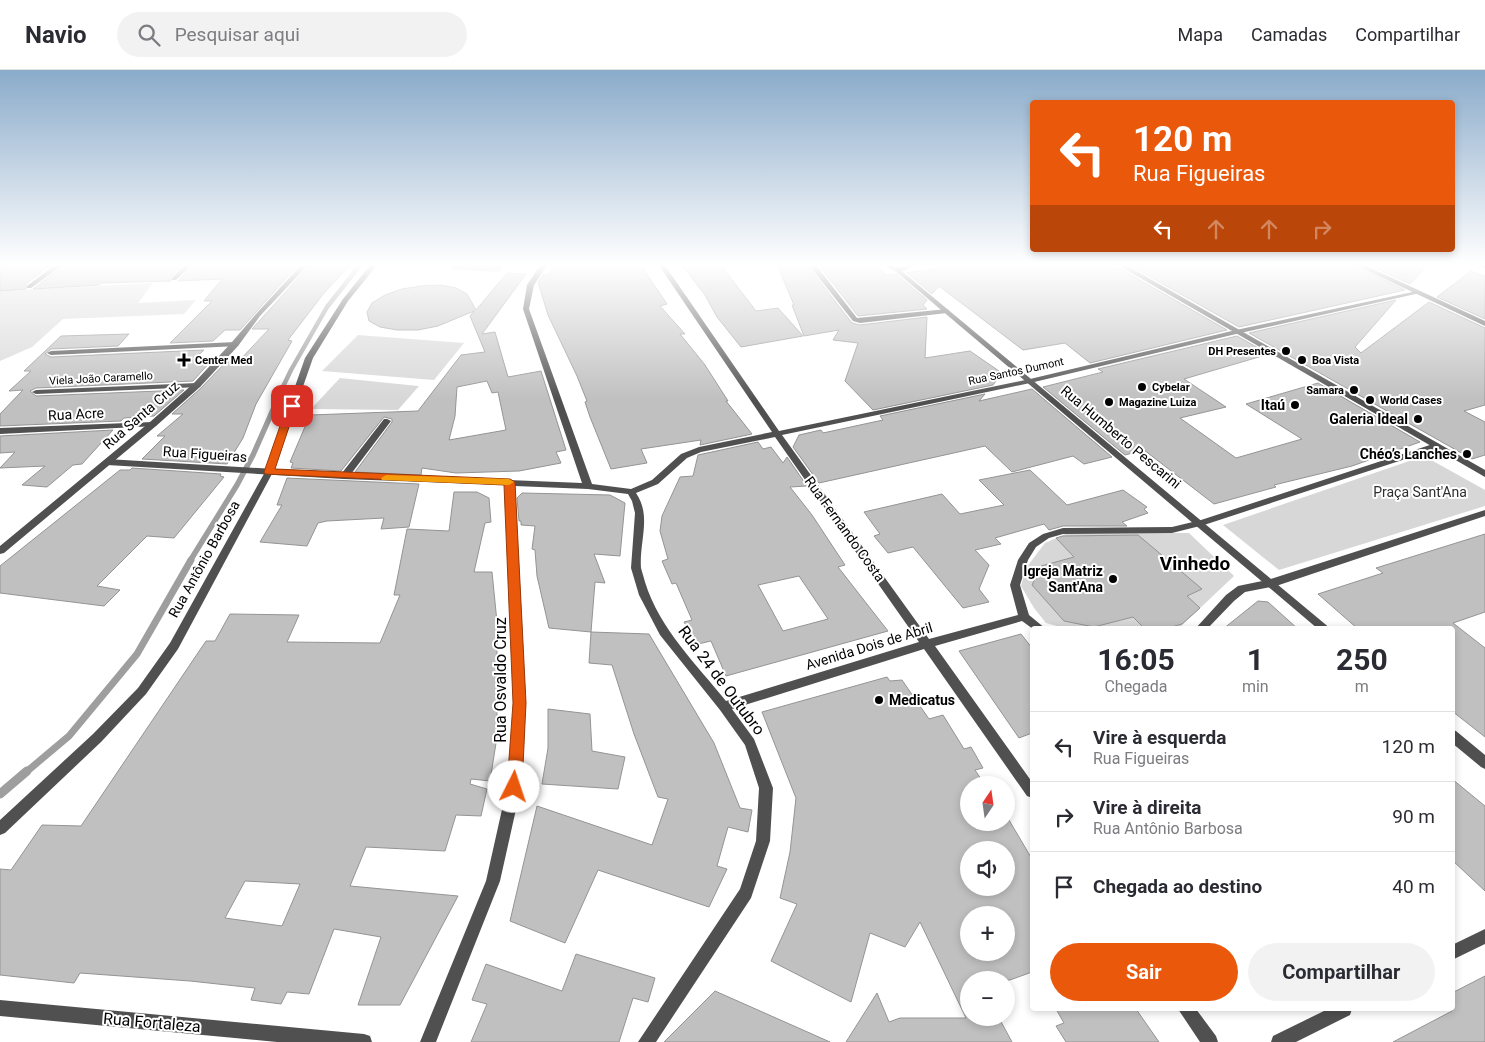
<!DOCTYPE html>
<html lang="pt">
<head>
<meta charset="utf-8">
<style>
  :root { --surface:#fff; --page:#f2f2f3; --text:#2b2b33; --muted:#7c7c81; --line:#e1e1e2; --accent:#ea580c }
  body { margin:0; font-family:Roboto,sans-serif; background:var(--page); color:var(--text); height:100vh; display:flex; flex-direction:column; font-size:19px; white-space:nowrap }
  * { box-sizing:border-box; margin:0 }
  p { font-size:16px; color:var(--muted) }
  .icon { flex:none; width:28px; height:28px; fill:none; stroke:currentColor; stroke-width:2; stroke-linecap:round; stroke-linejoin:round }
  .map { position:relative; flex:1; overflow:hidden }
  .sheet { position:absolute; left:1030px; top:556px; width:425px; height:385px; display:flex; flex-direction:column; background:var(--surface); border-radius:5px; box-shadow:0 2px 8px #0003 }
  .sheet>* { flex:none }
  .top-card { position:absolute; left:1030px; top:30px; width:425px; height:152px; border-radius:5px; box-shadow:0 2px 8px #0003; background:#ea580c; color:#fff; overflow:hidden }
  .needle { width:32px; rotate:13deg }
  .fabs { position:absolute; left:960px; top:706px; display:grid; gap:10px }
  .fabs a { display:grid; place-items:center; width:55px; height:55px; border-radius:50%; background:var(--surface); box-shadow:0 2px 8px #0003; font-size:25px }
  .pin { position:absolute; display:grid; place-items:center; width:42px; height:42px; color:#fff; margin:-21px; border-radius:10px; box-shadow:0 2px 8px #0006 }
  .me { position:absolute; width:55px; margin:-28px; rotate:4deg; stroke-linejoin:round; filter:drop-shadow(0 0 4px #0008) }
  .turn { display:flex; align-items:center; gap:18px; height:105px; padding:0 20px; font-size:22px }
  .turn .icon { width:65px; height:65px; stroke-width:2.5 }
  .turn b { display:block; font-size:35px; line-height:42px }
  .lanes { display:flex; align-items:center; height:48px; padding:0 20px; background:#0003; justify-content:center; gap:25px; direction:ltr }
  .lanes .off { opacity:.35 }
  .eta { display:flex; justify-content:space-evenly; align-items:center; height:85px; text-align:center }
  .eta b { font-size:30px; font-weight:700; line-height:35px }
  .cta { display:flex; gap:10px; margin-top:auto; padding:10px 20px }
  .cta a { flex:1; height:58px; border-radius:30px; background:var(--accent); color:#fff; font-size:20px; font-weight:700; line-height:58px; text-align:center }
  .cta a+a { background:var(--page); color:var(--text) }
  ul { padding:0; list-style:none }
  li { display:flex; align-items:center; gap:15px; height:70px; padding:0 20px; border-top:1px solid var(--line) }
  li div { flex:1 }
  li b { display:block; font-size:19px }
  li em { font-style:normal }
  header { display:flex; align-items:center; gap:30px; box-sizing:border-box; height:70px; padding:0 25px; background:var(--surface); border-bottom:1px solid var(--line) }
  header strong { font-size:24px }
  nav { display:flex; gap:28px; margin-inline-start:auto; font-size:18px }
  .search { width:350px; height:45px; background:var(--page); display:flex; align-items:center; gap:12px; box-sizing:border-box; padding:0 18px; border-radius:28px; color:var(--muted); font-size:19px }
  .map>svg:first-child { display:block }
  .green { fill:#d7d7d7 }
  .water { fill:#9e9e9e }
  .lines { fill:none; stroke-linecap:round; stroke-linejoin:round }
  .stream-far3 { stroke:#9e9e9e; stroke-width:4.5 }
  .stream-far2 { stroke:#9e9e9e; stroke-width:5.5 }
  .stream-far1 { stroke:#9e9e9e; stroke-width:7 }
  .stream { stroke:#9e9e9e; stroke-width:9 }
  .building { fill:#c0c0c0; stroke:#949494; fill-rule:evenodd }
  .primary-casing { stroke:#dbdbdb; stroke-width:2 }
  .pedestrian { fill:#505050; fill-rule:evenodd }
  .minor { fill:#505050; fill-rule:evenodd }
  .tertiary { fill:#505050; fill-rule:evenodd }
  .primary { fill:#000; fill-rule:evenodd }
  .route { fill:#ea580c; stroke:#983908 }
  .slow { fill:#f59e0b }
  .poi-dot { fill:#000; stroke:#fff; stroke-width:2 }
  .labels { text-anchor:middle; stroke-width:4; stroke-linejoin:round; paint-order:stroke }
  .far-poi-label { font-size:11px; font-weight:bold; fill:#000; stroke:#fff; text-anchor:start }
  .far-street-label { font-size:11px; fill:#000; stroke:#fff }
  .poi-label { font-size:14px; font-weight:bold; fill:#000; stroke:#fff; text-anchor:end }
  .street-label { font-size:14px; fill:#000; stroke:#fff }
  .park-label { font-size:14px; fill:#2e2e2e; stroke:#fff }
  .near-street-label { font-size:16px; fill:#000; stroke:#fff }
  .district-label { font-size:19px; font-weight:bold; fill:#000; stroke:#fff }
</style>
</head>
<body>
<header>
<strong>Navio</strong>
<div class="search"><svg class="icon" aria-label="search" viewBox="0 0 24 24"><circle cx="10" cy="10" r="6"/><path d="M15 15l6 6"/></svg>Pesquisar aqui</div>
<nav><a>Mapa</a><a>Camadas</a><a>Compartilhar</a></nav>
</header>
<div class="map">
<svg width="1485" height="972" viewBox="0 0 1485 972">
  <rect width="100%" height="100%" fill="#fff"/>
  <g class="green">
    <path d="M153,213L138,233L196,230L184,244L63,249L32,277L0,291V221Z"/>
    <path d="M358,265L464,273L434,310L322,301Z"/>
    <path d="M340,308L418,316H419L398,340L311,339Z"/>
    <path d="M1424,386L1485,420V436L1279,500L1223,455Z"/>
    <path d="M1068,463H1189L1234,506L1178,559H1068L1046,553L1034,538L1021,516L1026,498L1045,473Z"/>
  </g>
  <path class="water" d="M455,194H506L499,202L451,199Z"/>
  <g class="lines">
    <path class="stream-far3" d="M279,325L291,300L327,237L361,194"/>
    <path class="stream-far2" d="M190,491L237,415L253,385L280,324"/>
    <path class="stream-far1" d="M25,703L69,666L137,584L191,490"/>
    <path class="stream" d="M0,724L27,701"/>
  </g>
  <g class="building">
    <path d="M0,194H52L26,214V219L0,221Z"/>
    <path d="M66,194H183L171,207V211L101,213L99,215L33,219Z"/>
    <path d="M195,194H299L240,260H225L213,271L170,273L212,231H204L222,209L178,211Z"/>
    <path d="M311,194H351L324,223L288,270L292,271L256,334L243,368L227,394L142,389L165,366H157L183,344H172L201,318L226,292H238L269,259H252Z"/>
    <path d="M556,194H640L667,234L660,236L685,264H680L705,295L728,331H726L752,364L700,375L701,370L641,379L647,393L611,399L590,347L585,332L587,331L577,306L548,245L538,212L543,205H548Z"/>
    <path d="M681,194H720L756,241L778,238L803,266L741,277L717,247L705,225Z"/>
    <path d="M777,194H806L852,253L860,255L927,247L925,288L970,281L999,301V307L993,315L873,340L845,311L858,273L833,270L839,260L804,266L792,235H794Z"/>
    <path d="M818,194H874L887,205L896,204L927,230L923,235L927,239L858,246Z"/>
    <path d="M965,194H1106L1113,199L1119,198L1227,260L1090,293L1065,273L1023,280L939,216L932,224L907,203Z"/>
    <path d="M1140,194H1351L1405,220L1239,257L1131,196Z"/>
    <path d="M1367,194H1428L1410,214Z"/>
    <path d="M1471,201L1485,206V249L1437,227Z"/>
    <path d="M507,203L526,204L482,264L495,262L508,307L541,301L566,380L556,382L561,393L519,401L456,403L422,398L421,405L355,402L392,352V349L384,347L341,401L291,398L293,393L290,392L310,345L418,341L461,285L485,282L470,246L474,241L438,256L418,260H397L380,257L369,251L367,242L372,233L385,225L402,219L421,216L440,215L456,218L467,224L476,240ZM487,311L492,323L498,322L506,360L449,370L455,346L457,317Z"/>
    <path d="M1396,230L1355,277L1361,283L1429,232L1485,258V335L1464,341L1485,352V385L1472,389L1249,263Z"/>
    <path d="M129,264L118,276L51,279L45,284L51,287L204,280L192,291H211L193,311L36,318L30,321L36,326L184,320L154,346L124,348L121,351L0,356V344L23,320L9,321L31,301H24L61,266Z"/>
    <path d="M1237,266L1269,284L1184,309L1226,337L1180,348L1236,388L1302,369L1246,334L1318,313L1420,372L1352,396L1274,415L1276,417L1214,434L1144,380L1125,385L1043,317L1103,302L1098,299Z"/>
    <path d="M1032,319L1112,387L1084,394L1073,386L1012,402L985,376L819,413L793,377L799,365L821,360L823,363L883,350L880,346L985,324L979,331Z"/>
    <path d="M113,360L82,394L73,395L47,417L22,415L45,396L0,398L15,382L0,383V366Z"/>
    <path d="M758,372L763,379L771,377L783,393L787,387L807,416L790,417L812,445L845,495L838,497L888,561L726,606L711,571L698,574L684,552L692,550L676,513L672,514L662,491L668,489L660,461L662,446L680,407L693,406L698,385ZM799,506L828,549L783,561L758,515Z"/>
    <path d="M132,398L221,404L220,406L224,407L174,468L147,466L97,516L120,520L104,536L0,523V496L120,400H130Z"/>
    <path d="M1030,400L1067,435L1123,420L1147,437L1144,439L1148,443L1122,452L1127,456H1063L1049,460L1044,454L995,468L1001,474L975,480L989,495L979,519L989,532L963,538L913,477L888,483L874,466L880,464L864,442L942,424L960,444L1004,435L979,410Z"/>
    <path d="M287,408L419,414L409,457L381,459L384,448L327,451L318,453L307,476L260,472L282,435H277Z"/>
    <path d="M454,422H477L489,428L491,452L485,453L474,502H492L497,552V667L490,711L471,709L470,714L487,719L481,746L456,745L445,781L366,777L350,816L458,826L400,935H358L381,867L334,859L309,924L287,922L281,934L251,930L255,918L190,911L80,903L74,913L0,905V799L11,800L42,755L81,756L206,571H215L230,544L299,545L287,572L380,573L400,525H394L407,459L449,461ZM245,811L300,814L282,856L225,848Z"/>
    <path d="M522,423L610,425L625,433L620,486L594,484L605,513L595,512L591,562L549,558L537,506L535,480L532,479L535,456L521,455V451H519L517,428Z"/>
    <path d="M1485,464V542L1453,553L1485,578V667L1452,641V559H1358L1318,524L1383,503L1376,498Z"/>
    <path d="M1138,465L1202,519L1187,526L1200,538L1182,554L1165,559H1145L1133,547L1094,557L1064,551L1032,515L1041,496L1074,487L1056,468L1063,466Z"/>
    <path d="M1258,531L1268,532L1298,559H1223Z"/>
    <path d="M591,562L649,564L714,673L740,738L752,740L748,762L728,757L717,796L727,799L709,837L598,800L565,873L510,851L537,736L652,775L668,729L658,727L634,664L612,595L589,593Z"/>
    <path d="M1021,564L1032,578V663L1019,668L959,581Z"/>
    <path d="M887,607L890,611L902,610L929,649L943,645L964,679L971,677L983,698L975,700L985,715H969V752H1006V745L1032,789V902L1010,910H969V948H999L1012,972H846L877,923L889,952L900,948H966L920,852L905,877L870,863L851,932L771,891L797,834L780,828L790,782L796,728L762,642ZM969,780H1006V818H969ZM969,845H1006V882H969Z"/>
    <path d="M548,639L590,644L592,681L625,687L618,719L542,714L548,678Z"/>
    <path d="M1452,709L1485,736V821L1452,790Z"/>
    <path d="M576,884L655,908L648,932L633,928L619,972H471L487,934L472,930L486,894L562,921Z"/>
    <path d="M1485,906V972H1393L1452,941V923Z"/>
    <path d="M715,921L830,972H664Z"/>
    <path d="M1056,939H1136L1159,972H1066L1056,956L1064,953Z"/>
  </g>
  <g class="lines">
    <g class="primary-casing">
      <path id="primary" d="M1477,194H1485V198Z"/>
    </g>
    <g class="pedestrian">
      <path d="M1436,373L1439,374L1440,376L1439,378L1204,455L1201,456L1196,453L1198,451Z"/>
      <path d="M1485,440V446L1276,516H1268L1267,513L1268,510Z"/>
    </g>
    <g class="minor">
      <path d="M56,194H64L31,218H27V216Z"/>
      <path d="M186,194H193L176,210H172V208Z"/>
      <path d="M541,194H548L534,215L529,239L592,414L631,419L652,410L681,384L699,377L772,362L658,194H664L779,361L1030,309L1236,260L1417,221L1420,223L1236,264L1030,313L782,365L929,569L1018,545L1010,515L1018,490L1029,473L1043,464L1063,458L1172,457L1201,450L1206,453L1204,455L1172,463L1063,464L1049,468L1036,477L1028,490L1020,515L1029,545L1046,559H1033L1022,551L935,576L1032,712V728L1027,726L924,579L732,639L754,669L773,718L770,771L751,828L656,972H638L740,819L756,771L759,718L745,675L720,640L660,565L639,525L631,498L635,443L632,431L628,424L588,419L515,416L526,633L521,717L500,811L436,972H420L486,811L507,717L514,633L506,415L344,409L107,395L103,392L107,389L342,403L384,349H387L391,351L351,404L582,413L523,239L527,215ZM775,367L919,572L726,631C697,595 659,558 645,512C644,508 642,502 641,498C639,472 652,446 636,423L658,414L687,388L701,382Z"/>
      <path d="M808,194H815L857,248L947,239L950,241L947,243L860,253L853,251Z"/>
      <path d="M883,194C889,194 895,198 901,197C906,197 908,194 914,194C905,204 892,202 883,194Z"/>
      <path d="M235,272L239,274L238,276L51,285L47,283L51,281Z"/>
      <path d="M197,313L201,315L200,317L36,324L32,322L36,320Z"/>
      <path d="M153,352L157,354L156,356L0,364V358Z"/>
      <path d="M1272,509L1276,510L1277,513L1276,516L1245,522L1234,531L1207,559H1195L1226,525L1238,516Z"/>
      <path d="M1485,859V874L1452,890V875Z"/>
      <path d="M0,930L364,964L370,966L372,972H277L0,946Z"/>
      <path d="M1178,939H1196L1216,966L1218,972H1200Z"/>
      <path d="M1328,939H1352L1350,945L1296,972H1271L1273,966Z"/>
    </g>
    <g class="tertiary">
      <path d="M302,194H309L260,246L238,276L200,317L156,356L4,483L0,484V476L150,352L194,313L232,272L256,244Z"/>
      <path d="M371,194H378L348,231L313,288L273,402L178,579L146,624L101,672L5,763L0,765V750L93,664L138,618L170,573L265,402L305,288L343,229Z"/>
      <path d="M1116,194H1124L1485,400V407Z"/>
      <path d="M1353,194H1362L1485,251V256Z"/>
      <path d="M894,198H898L1331,559H1318L894,200Z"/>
      <path d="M1452,660L1456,661L1485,685V699L1481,697L1452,673Z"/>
    </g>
    <use href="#primary" class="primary"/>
  </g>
  <linearGradient id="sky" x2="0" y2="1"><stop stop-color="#8aabca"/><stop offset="0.59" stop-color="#fff"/><stop offset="1" stop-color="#fff" stop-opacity="0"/></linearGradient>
  <rect width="1485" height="330" fill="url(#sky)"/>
  <path class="route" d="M292,334L296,336L275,399L510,409L515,412L526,633L522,717L519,722L514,724L509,722L507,717L513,633L504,415L265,404L264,402L287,336Z"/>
  <path class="slow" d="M386,405L509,409L514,412L509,415L382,410L381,408Z"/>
  <g class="poi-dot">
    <circle cx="1286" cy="281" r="5"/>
    <path d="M181.5 282.5h5v5h5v5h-5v5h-5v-5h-5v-5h5z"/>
    <circle cx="1302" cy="290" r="5"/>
    <circle cx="1142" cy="317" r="5"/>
    <circle cx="1354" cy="320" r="5"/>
    <circle cx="1370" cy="330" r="5"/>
    <circle cx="1109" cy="332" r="5"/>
    <circle cx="1295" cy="335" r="5"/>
    <circle cx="1418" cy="349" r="5"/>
    <circle cx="1467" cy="384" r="5"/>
    <circle cx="1113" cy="509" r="5"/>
    <circle cx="879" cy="630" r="5"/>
  </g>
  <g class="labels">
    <g class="far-poi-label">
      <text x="1276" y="285" text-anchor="end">DH Presentes</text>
      <text x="195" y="294">Center Med</text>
      <text x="1312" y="294">Boa Vista</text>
      <text x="1152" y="321">Cybelar</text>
      <text x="1344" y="324" text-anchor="end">Samara</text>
      <text x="1380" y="334">World Cases</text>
      <text x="1119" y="336">Magazine Luiza</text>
    </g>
    <g class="far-street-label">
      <text transform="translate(1016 301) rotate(-12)" y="4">Rua Santos Dumont</text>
      <text transform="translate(101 308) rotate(-3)" y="4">Viela João Caramello</text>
    </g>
    <g class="poi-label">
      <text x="1285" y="340">Itaú</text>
      <text x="1408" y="354">Galeria Ideal</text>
      <text x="1457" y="389">Chéo’s Lanches</text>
      <text x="1103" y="506">Igreja Matriz<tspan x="1103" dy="16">Sant'Ana</tspan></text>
      <text x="889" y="635" text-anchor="start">Medicatus</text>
    </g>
    <g class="street-label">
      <text transform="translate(76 344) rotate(-3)" y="5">Rua Acre</text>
      <text transform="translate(141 345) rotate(-41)" y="5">Rua Santa Cruz</text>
      <text transform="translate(1121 367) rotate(40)" y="5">Rua Humberto Pescarini</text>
      <text transform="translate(205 384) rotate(4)" y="5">Rua Figueiras</text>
      <text transform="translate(845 459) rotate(54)" y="5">Rua Fernando Costa</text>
      <text transform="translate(204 489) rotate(-61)" y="5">Rua Antônio Barbosa</text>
      <text transform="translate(869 576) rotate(-17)" y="5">Avenida Dois de Abril</text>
    </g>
    <g class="park-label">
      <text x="1420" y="427">Praça Sant'Ana</text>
    </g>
    <g class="near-street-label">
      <text transform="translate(500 610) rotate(-90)" y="6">Rua Osvaldo Cruz</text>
      <text transform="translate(722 610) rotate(53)" y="6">Rua 24 de Outubro</text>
      <text transform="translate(152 952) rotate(5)" y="6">Rua Fortaleza</text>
    </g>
    <g class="district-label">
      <text x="1195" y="500">Vinhedo</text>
    </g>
  </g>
</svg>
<div class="fabs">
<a><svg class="needle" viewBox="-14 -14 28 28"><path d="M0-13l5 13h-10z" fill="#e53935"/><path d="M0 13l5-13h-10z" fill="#7c7c81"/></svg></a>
<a><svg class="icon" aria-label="sound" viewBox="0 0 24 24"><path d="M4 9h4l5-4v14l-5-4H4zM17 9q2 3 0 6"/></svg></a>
<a>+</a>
<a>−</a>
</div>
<div class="pin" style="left:292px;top:336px;background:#d93025"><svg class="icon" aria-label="arrive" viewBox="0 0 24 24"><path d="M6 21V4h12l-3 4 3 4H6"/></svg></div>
<svg class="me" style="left:514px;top:717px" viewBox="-20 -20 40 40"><circle r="19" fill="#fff"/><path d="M0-13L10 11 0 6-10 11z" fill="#ea580c"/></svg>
<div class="top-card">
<div class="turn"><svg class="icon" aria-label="left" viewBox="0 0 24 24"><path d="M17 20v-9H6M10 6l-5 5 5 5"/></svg><div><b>120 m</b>Rua Figueiras</div></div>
<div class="lanes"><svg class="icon" aria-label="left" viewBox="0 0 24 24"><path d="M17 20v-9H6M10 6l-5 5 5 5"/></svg><svg class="icon off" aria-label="ahead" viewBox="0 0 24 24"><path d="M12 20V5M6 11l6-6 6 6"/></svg><svg class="icon off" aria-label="ahead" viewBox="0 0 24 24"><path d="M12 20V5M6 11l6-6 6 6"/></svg><svg class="icon off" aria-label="right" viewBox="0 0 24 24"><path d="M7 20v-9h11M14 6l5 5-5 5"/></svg></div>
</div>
<section class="sheet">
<div class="eta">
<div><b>16:05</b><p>Chegada</p></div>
<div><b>1</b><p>min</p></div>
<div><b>250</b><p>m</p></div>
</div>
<ul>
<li><svg class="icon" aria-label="left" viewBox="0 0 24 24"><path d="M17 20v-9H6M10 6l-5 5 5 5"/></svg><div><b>Vire à esquerda</b><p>Rua Figueiras</p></div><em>120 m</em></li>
<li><svg class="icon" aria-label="right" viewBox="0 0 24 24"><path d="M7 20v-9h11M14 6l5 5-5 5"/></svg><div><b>Vire à direita</b><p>Rua Antônio Barbosa</p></div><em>90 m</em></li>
<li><svg class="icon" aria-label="arrive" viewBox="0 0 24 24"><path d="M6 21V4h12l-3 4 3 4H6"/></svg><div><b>Chegada ao destino</b></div><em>40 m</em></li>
</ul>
<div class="cta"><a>Sair</a><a>Compartilhar</a></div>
</section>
</div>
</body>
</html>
